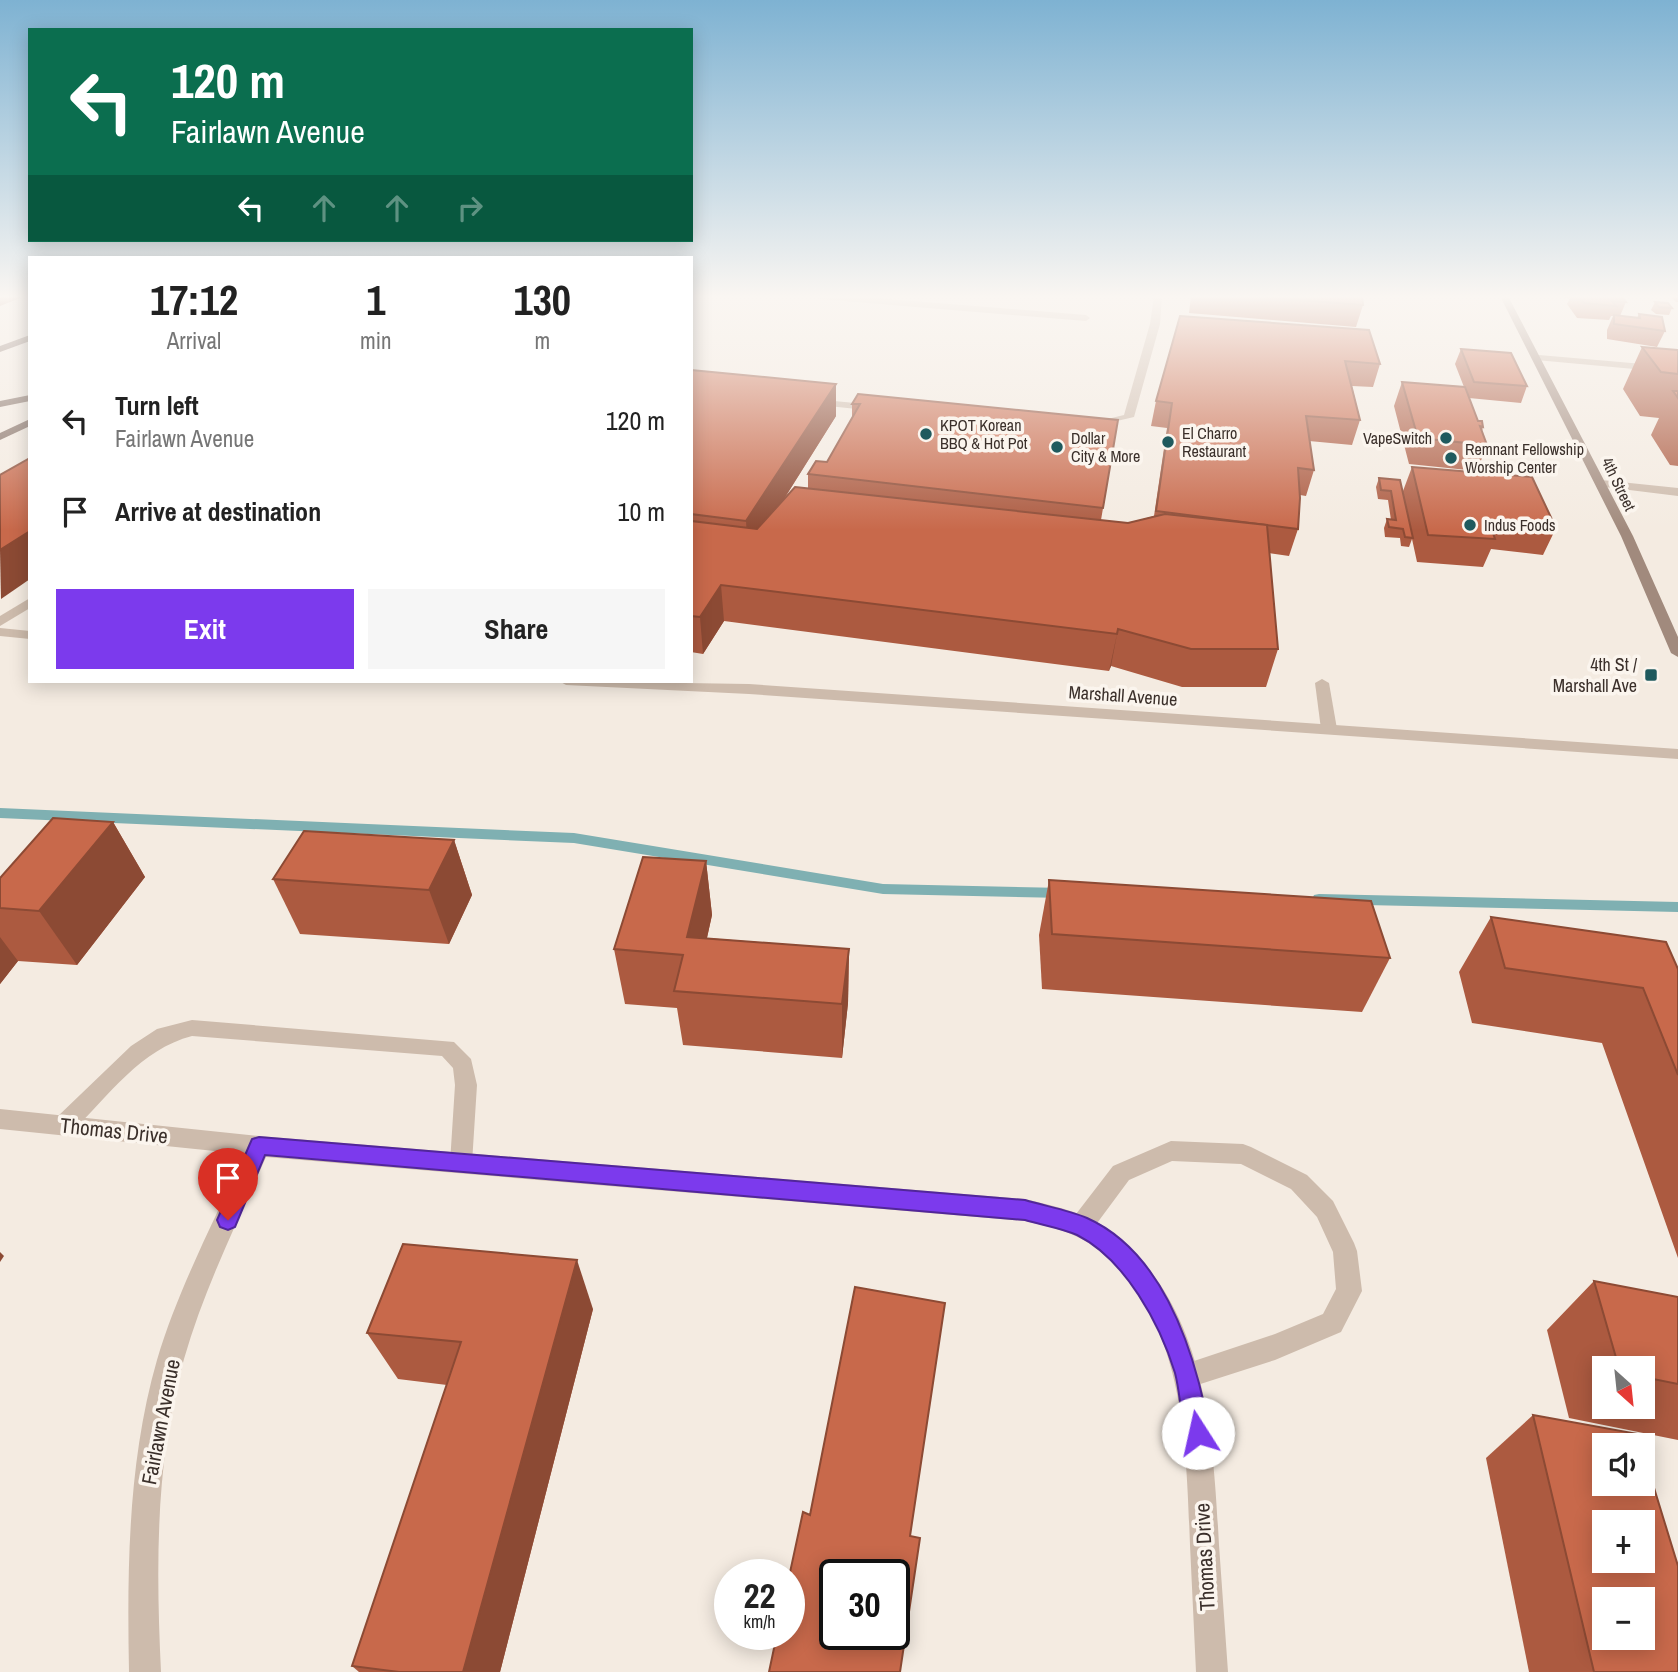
<!DOCTYPE html>
<html lang="en">
<head>
<meta charset="utf-8">
<style>
  :root { --surface:#fff; --page:#f6f6f6; --text:#222; --muted:#767676; --accent:#7c3aed }
  body { margin:0; font-family:"Archivo Narrow",sans-serif; background:var(--page); color:var(--text); height:100vh; display:flex; flex-direction:column; font-size:26px; white-space:nowrap }
  * { box-sizing:border-box; margin:0 }
  p { font-size:23px; color:var(--muted) }
  .icon { flex:none; width:38px; height:38px; fill:none; stroke:currentColor; stroke-width:2; stroke-linecap:round; stroke-linejoin:round }
  .map { position:relative; flex:1; overflow:hidden }
  .drawer { position:absolute; left:28px; top:256px; width:665px; height:427px; display:flex; flex-direction:column; background:var(--surface); border-radius:0px; box-shadow:0 4px 18px #0003 }
  .drawer>* { flex:none }
  .guide { position:absolute; left:28px; top:28px; width:665px; height:214px; border-radius:0px; box-shadow:0 4px 18px #0003; background:#0b6e4f; color:#fff; overflow:hidden }
  .needle { width:46px; rotate:153deg }
  .fabs { position:absolute; left:1592px; top:1356px; display:grid; gap:14px }
  .fabs a { display:grid; place-items:center; width:63px; height:63px; border-radius:0px; background:var(--surface); box-shadow:0 4px 18px #0003; font-size:35px }
  .speed { position:absolute; left:714px; top:1559px; display:flex; gap:14px; font-size:35px; font-weight:700; text-align:center }
  .speed>* { display:grid; place-content:center; width:91px; height:91px; border-radius:50%; background:var(--surface); box-shadow:0 4px 18px #0003; line-height:1 }
  .speed small { font-size:18px; font-weight:400 }
  .speed .limit { border:4px solid #111; border-radius:10px; background:#fff; color:#111 }
  .pin { position:absolute; display:grid; place-items:center; width:60px; height:60px; color:#fff; margin:-72px -30px; border-radius:50% 50% 50% 0; rotate:-45deg; box-shadow:0 0 7px #0007 }
  .pin .icon { rotate:45deg }
  .me { position:absolute; width:77px; margin:-38px; rotate:350deg; stroke-linejoin:round; filter:drop-shadow(0 0 5px #0008) }
  .turn { display:flex; align-items:center; gap:24px; height:147px; padding:0 28px; font-size:32px }
  .turn .icon { width:91px; height:91px; stroke-width:2.5 }
  .turn b { display:block; font-size:49px; line-height:60px }
  .lanes { display:flex; align-items:center; height:66px; padding:0 28px; background:#0003; justify-content:center; gap:35px; direction:ltr }
  .lanes .off { opacity:.35 }
  .eta { display:flex; justify-content:space-evenly; align-items:center; height:119px; text-align:center }
  .eta b { font-size:42px; font-weight:700; line-height:49px }
  .action { display:flex; gap:14px; margin-top:auto; padding:14px 28px }
  .action a { flex:1; height:80px; border-radius:0px; background:var(--accent); color:#fff; font-size:28px; font-weight:700; line-height:80px; text-align:center }
  .action a+a { background:var(--page); color:var(--text) }
  ul { padding:0; list-style:none }
  li { display:flex; align-items:center; gap:21px; height:91px; padding:0 28px }
  li div { flex:1 }
  li b { display:block; font-size:26px }
  li em { font-style:normal }
  .map>svg:first-child { display:block }
  .lines { fill:none; stroke-linecap:round; stroke-linejoin:round }
  .stream { fill:#7fb0b2; fill-rule:evenodd }
  .lane { fill:#cdbbac; fill-rule:evenodd }
  .street { fill:#cdbbac; fill-rule:evenodd }
  .secondary { fill:#a18a7d; fill-rule:evenodd }
  .primary { fill:#7d675c; fill-rule:evenodd }
  .wall { fill:#ac5a40; fill-rule:evenodd }
  .shaded-wall { fill:#8c4a34 }
  .building { fill:#c8694b; stroke:#8c4a34; stroke-width:2; fill-rule:evenodd }
  .route { fill:#7c3aed; stroke:#51269a; stroke-width:2 }
  .poi-dot { fill:#1f5a5e; stroke:#fbf5ee; stroke-width:2.5 }
  .labels { text-anchor:middle; stroke-width:7; stroke-linejoin:round; paint-order:stroke }
  .far-poi-label { font-size:16px; fill:#3b302b; stroke:#fbf5ee; text-anchor:start }
  .far-street-label { font-size:16px; fill:#3b302b; stroke:#fbf5ee }
  .poi-label { font-size:18px; fill:#3b302b; stroke:#fbf5ee; text-anchor:end }
  .street-label { font-size:18px; fill:#3b302b; stroke:#fbf5ee }
  .near-street-label { font-size:21px; fill:#3b302b; stroke:#fbf5ee }
</style>
</head>
<body>
<div class="map">
<svg width="1678" height="1672" viewBox="0 0 1678 1672">
  <rect width="100%" height="100%" fill="#f4ebe1"/>
  <g class="lines">
    <g class="stream">
      <path d="M0,808L574,833L883,884L1064,888L1069,889L1071,893L1069,897L1064,898L883,894L574,843L0,818Z"/>
      <path d="M1319,894L1678,902V912L1319,904L1314,903L1312,899L1314,895Z"/>
    </g>
    <g class="lane">
      <path d="M816,296H851L1086,315L1090,318L1086,321L820,299Z"/>
      <path d="M1154,296H1162L1160,324L1134,417L1091,427V423L1124,415L1150,324Z"/>
      <path d="M813,399L876,405L881,408L876,411L809,404V400Z"/>
      <path d="M30,598V608L0,626V616Z"/>
      <path d="M1322,679L1329,683L1337,729L1329,734L1321,729L1315,683Z"/>
      <path d="M192,1020L454,1042L471,1059L477,1085L472,1163L469,1170L461,1173L453,1170L450,1163L455,1085L453,1068L442,1056L192,1036C141,1049 108,1096 72,1132L64,1135L56,1132L53,1125L56,1118L131,1046L157,1029Z"/>
      <path d="M1171,1141L1243,1144L1251,1147L1307,1175L1333,1201L1354,1243L1357,1251L1362,1291L1341,1332L1275,1360L1188,1388L1179,1384L1175,1375L1179,1366L1275,1334L1323,1314L1336,1289L1333,1252L1317,1217L1291,1189L1241,1164L1172,1161L1129,1180L1089,1234L1081,1237L1073,1234L1069,1226L1073,1218L1113,1166Z"/>
    </g>
    <g class="street">
      <path d="M1539,355L1678,367V373L1536,360V356Z"/>
      <path d="M1601,480L1678,488V496L1597,486V482Z"/>
      <path d="M0,628L30,631V639L0,636Z"/>
      <path d="M559,681L749,684L1678,749V759L749,694L566,685Z"/>
      <path d="M0,1109L259,1136L1025,1199C1053,1206 1086,1212 1109,1230C1206,1303 1213,1433 1219,1545C1222,1587 1225,1630 1228,1672H1196C1194,1630 1192,1587 1190,1545C1186,1440 1185,1310 1090,1244C1071,1231 1047,1226 1025,1221L266,1157C237,1223 204,1289 184,1359C155,1460 156,1568 161,1672H129C127,1568 128,1461 157,1360C178,1289 214,1222 244,1154L0,1129Z"/>
    </g>
    <path class="secondary" d="M1500,296H1508L1633,536L1678,637V657L1671,653L1621,536Z"/>
    <g class="primary">
      <path d="M30,335V341L0,352V346Z"/>
      <path d="M30,395V401L0,407V401Z"/>
      <path d="M30,419V426L0,440V433Z"/>
    </g>
  </g>
  <g class="wall">
    <path d="M1191,296H1362L1363,305L1356,327L1189,313Z"/>
    <path d="M1563,296H1621L1626,302L1620,316L1637,318L1639,314L1665,331L1657,347L1607,339V330L1613,316H1611L1609,320L1577,318L1567,304L1570,298H1564Z"/>
    <path d="M1671,296H1678V302H1676L1671,297Z"/>
    <path d="M1655,302L1672,308L1669,315L1656,314L1651,310Z"/>
    <path d="M1180,316L1380,364L1373,387L1352,386L1360,420L1352,445L1309,441L1314,470L1306,496L1300,495L1298,529L1289,556L1269,553L1278,649L1266,687H1182L1111,666L1109,671L724,621L703,654L691,652V370L836,384V416L784,499L808,488V474L827,462L852,419V404L1118,420L1101,520L1128,523L1154,516L1167,428L1151,426L1156,401Z"/>
    <path d="M1642,347L1678,350V466L1670,465L1651,435L1659,418L1640,416L1623,389Z"/>
    <path d="M1461,349L1527,386L1521,403L1469,398L1478,421L1483,427L1482,431L1487,445L1477,471L1409,464L1394,406L1402,382L1464,387L1455,364Z"/>
    <path d="M1412,467L1556,528L1543,555L1491,549L1483,567L1417,562L1412,539L1409,547L1401,546L1400,538L1385,537L1384,528L1387,519L1391,520L1388,500L1378,499L1376,487L1379,478L1403,491Z"/>
    <path d="M113,822L145,877L77,965L18,961L0,984V878Z"/>
    <path d="M454,840L472,895L449,944L300,934L273,879Z"/>
    <path d="M706,861L712,915L707,938L849,949L848,1003L842,1058L683,1045L677,1008L625,1004L614,949Z"/>
    <path d="M1049,880L1390,958L1362,1012L1042,989L1039,935Z"/>
    <path d="M1491,917L1678,969V1258L1602,1043L1472,1023L1459,972Z"/>
    <path d="M1594,1281L1678,1297V1440L1569,1418L1547,1330ZM1605,1368H1643V1407H1605Z"/>
    <path d="M593,1309L500,1672H359L352,1666L447,1385L398,1379L367,1333Z"/>
    <path d="M1533,1415L1678,1672H1529L1486,1458Z"/>
  </g>
  <g class="shaded-wall">
    <path d="M0,296H25L0,306Z"/>
    <path d="M836,384V416L748,556L746,521Z"/>
    <path d="M30,531V579L1,599L0,550Z"/>
    <path d="M721,585L724,621L703,654L700,617Z"/>
    <path d="M1118,629L1111,666L1109,671L1117,634Z"/>
    <path d="M113,822L145,877L77,965L39,911Z"/>
    <path d="M454,840L472,895L449,944L429,890Z"/>
    <path d="M706,861L712,915L695,991L687,937Z"/>
    <path d="M0,937L18,961L0,984Z"/>
    <path d="M849,949L848,1003L842,1058V1004Z"/>
    <path d="M0,1252L4,1256L0,1262Z"/>
    <path d="M577,1260L593,1309L500,1672H463Z"/>
  </g>
  <g class="building">
    <path d="M1247,296H1362L1363,305Z"/>
    <path d="M1578,296H1621L1626,302L1612,301L1616,306L1584,303Z"/>
    <path d="M1655,302L1668,303L1672,308L1659,307Z"/>
    <path d="M1639,314L1662,317L1665,331L1614,324V315L1640,318Z"/>
    <path d="M1180,316L1369,330L1380,364L1345,361L1360,420L1306,416L1314,470L1298,468L1300,498L1298,529L1156,511L1172,403L1156,401Z"/>
    <path d="M1642,347L1678,350V374L1661,372Z"/>
    <path d="M1461,349L1511,353L1527,386L1474,382Z"/>
    <path d="M691,370L836,384L746,521L691,514Z"/>
    <path d="M1402,382L1465,387L1478,421H1482L1483,427L1480,426L1487,445L1418,438Z"/>
    <path d="M1673,391H1678V398Z"/>
    <path d="M858,394L1118,420L1103,508L808,474L816,461L827,462L860,404H852Z"/>
    <path d="M30,458V531L0,550V475Z"/>
    <path d="M1412,467L1532,477L1556,528L1489,521L1495,539L1428,535Z"/>
    <path d="M1379,478L1400,480L1413,538L1405,537L1403,529L1389,527L1387,519L1396,520L1391,491L1381,490Z"/>
    <path d="M795,487L1128,523L1165,514L1267,525L1278,649H1191L1118,629L1117,634L721,585L700,617L691,616V521L757,529Z"/>
    <path d="M53,818L113,822L39,911L0,908V878Z"/>
    <path d="M304,831L454,840L429,890L273,879Z"/>
    <path d="M643,857L706,861L687,937L849,949L842,1004L674,991L683,955L614,949Z"/>
    <path d="M1049,880L1371,901L1390,958L1052,934Z"/>
    <path d="M1491,917L1666,942L1678,969V1075L1643,988L1505,968Z"/>
    <path d="M403,1244L577,1260L463,1672H399L352,1666L461,1342L367,1333Z"/>
    <path d="M1594,1281L1678,1297V1384L1643,1377V1368H1619Z"/>
    <path d="M855,1287L945,1303L910,1536L920,1538L900,1672H769L777,1634H789V1577L803,1512L810,1515ZM835,1575H894V1634H835Z"/>
    <path d="M1533,1415L1638,1434L1641,1446H1605V1484H1643V1452L1678,1566V1672H1594ZM1605,1522H1643V1561H1605ZM1605,1600H1643V1638H1605Z"/>
  </g>
  <linearGradient id="sky" x2="0" y2="1"><stop stop-color="#7eb2d2"/><stop offset="0.56" stop-color="#faf6f2"/><stop offset="1" stop-color="#faf6f2" stop-opacity="0"/></linearGradient>
  <rect width="1678" height="530" fill="url(#sky)"/>
  <path class="route" d="M259,1137L1025,1200C1045,1206 1068,1210 1087,1218C1165,1253 1196,1356 1210,1433L1207,1442L1198,1446L1189,1442C1180,1420 1181,1396 1175,1373C1160,1324 1125,1259 1077,1235C1061,1228 1042,1225 1025,1220L265,1155L235,1227L228,1230L220,1227L217,1220L249,1146L252,1139Z"/>
  <g class="poi-dot">
    <circle cx="926" cy="434" r="7"/>
    <circle cx="1446" cy="438" r="7"/>
    <circle cx="1168" cy="442" r="7"/>
    <circle cx="1057" cy="447" r="7"/>
    <circle cx="1451" cy="458" r="7"/>
    <circle cx="1470" cy="525" r="7"/>
    <rect x="1644" y="668" width="14" height="14" rx="3.5"/>
  </g>
  <g class="labels">
    <g class="far-poi-label">
      <text x="940" y="431">KPOT Korean<tspan x="940" dy="18">BBQ &amp; Hot Pot</tspan></text>
      <text x="1182" y="439">El Charro<tspan x="1182" dy="18">Restaurant</tspan></text>
      <text x="1071" y="444">Dollar<tspan x="1071" dy="18">City &amp; More</tspan></text>
      <text x="1432" y="444" text-anchor="end">VapeSwitch</text>
      <text x="1465" y="455">Remnant Fellowship<tspan x="1465" dy="18">Worship Center</tspan></text>
      <text x="1484" y="531">Indus Foods</text>
    </g>
    <g class="far-street-label">
      <text transform="translate(1619 484) rotate(64)" y="6">4th Street</text>
    </g>
    <g class="poi-label">
      <text x="1637" y="671">4th St /<tspan x="1637" dy="21">Marshall Ave</tspan></text>
    </g>
    <g class="street-label">
      <text transform="translate(1123 696) rotate(4)" y="6">Marshall Avenue</text>
    </g>
    <g class="near-street-label">
      <text transform="translate(114 1131) rotate(6)" y="7">Thomas Drive</text>
      <text transform="translate(161 1422) rotate(-79)" y="7">Fairlawn Avenue</text>
      <text transform="translate(1205 1557) rotate(-93)" y="7">Thomas Drive</text>
    </g>
  </g>
</svg>
<div class="fabs">
<a><svg class="needle" viewBox="-14 -14 28 28"><path d="M0-13l5 13h-10z" fill="#e53935"/><path d="M0 13l5-13h-10z" fill="#767676"/></svg></a>
<a><svg class="icon" aria-label="sound" viewBox="0 0 24 24"><path d="M4 9h4l5-4v14l-5-4H4zM17 9q2 3 0 6"/></svg></a>
<a>+</a>
<a>−</a>
</div>
<div class="speed"><div>22<small>km/h</small></div><div class="limit">30</div></div>
<div class="pin" style="left:228px;top:1220px;background:#d93025"><svg class="icon" aria-label="arrive" viewBox="0 0 24 24"><path d="M6 21V4h12l-3 4 3 4H6"/></svg></div>
<svg class="me" style="left:1198px;top:1433px" viewBox="-20 -20 40 40"><circle r="19" fill="#fff"/><path d="M0-13L10 11 0 6-10 11z" fill="#7c3aed"/></svg>
<div class="guide">
<div class="turn"><svg class="icon" aria-label="left" viewBox="0 0 24 24"><path d="M17 20v-9H6M10 6l-5 5 5 5"/></svg><div><b>120 m</b>Fairlawn Avenue</div></div>
<div class="lanes"><svg class="icon" aria-label="left" viewBox="0 0 24 24"><path d="M17 20v-9H6M10 6l-5 5 5 5"/></svg><svg class="icon off" aria-label="ahead" viewBox="0 0 24 24"><path d="M12 20V5M6 11l6-6 6 6"/></svg><svg class="icon off" aria-label="ahead" viewBox="0 0 24 24"><path d="M12 20V5M6 11l6-6 6 6"/></svg><svg class="icon off" aria-label="right" viewBox="0 0 24 24"><path d="M7 20v-9h11M14 6l5 5-5 5"/></svg></div>
</div>
<section class="drawer">
<div class="eta">
<div><b>17:12</b><p>Arrival</p></div>
<div><b>1</b><p>min</p></div>
<div><b>130</b><p>m</p></div>
</div>
<ul>
<li><svg class="icon" aria-label="left" viewBox="0 0 24 24"><path d="M17 20v-9H6M10 6l-5 5 5 5"/></svg><div><b>Turn left</b><p>Fairlawn Avenue</p></div><em>120 m</em></li>
<li><svg class="icon" aria-label="arrive" viewBox="0 0 24 24"><path d="M6 21V4h12l-3 4 3 4H6"/></svg><div><b>Arrive at destination</b></div><em>10 m</em></li>
</ul>
<div class="action"><a>Exit</a><a>Share</a></div>
</section>
</div>
</body>
</html>
